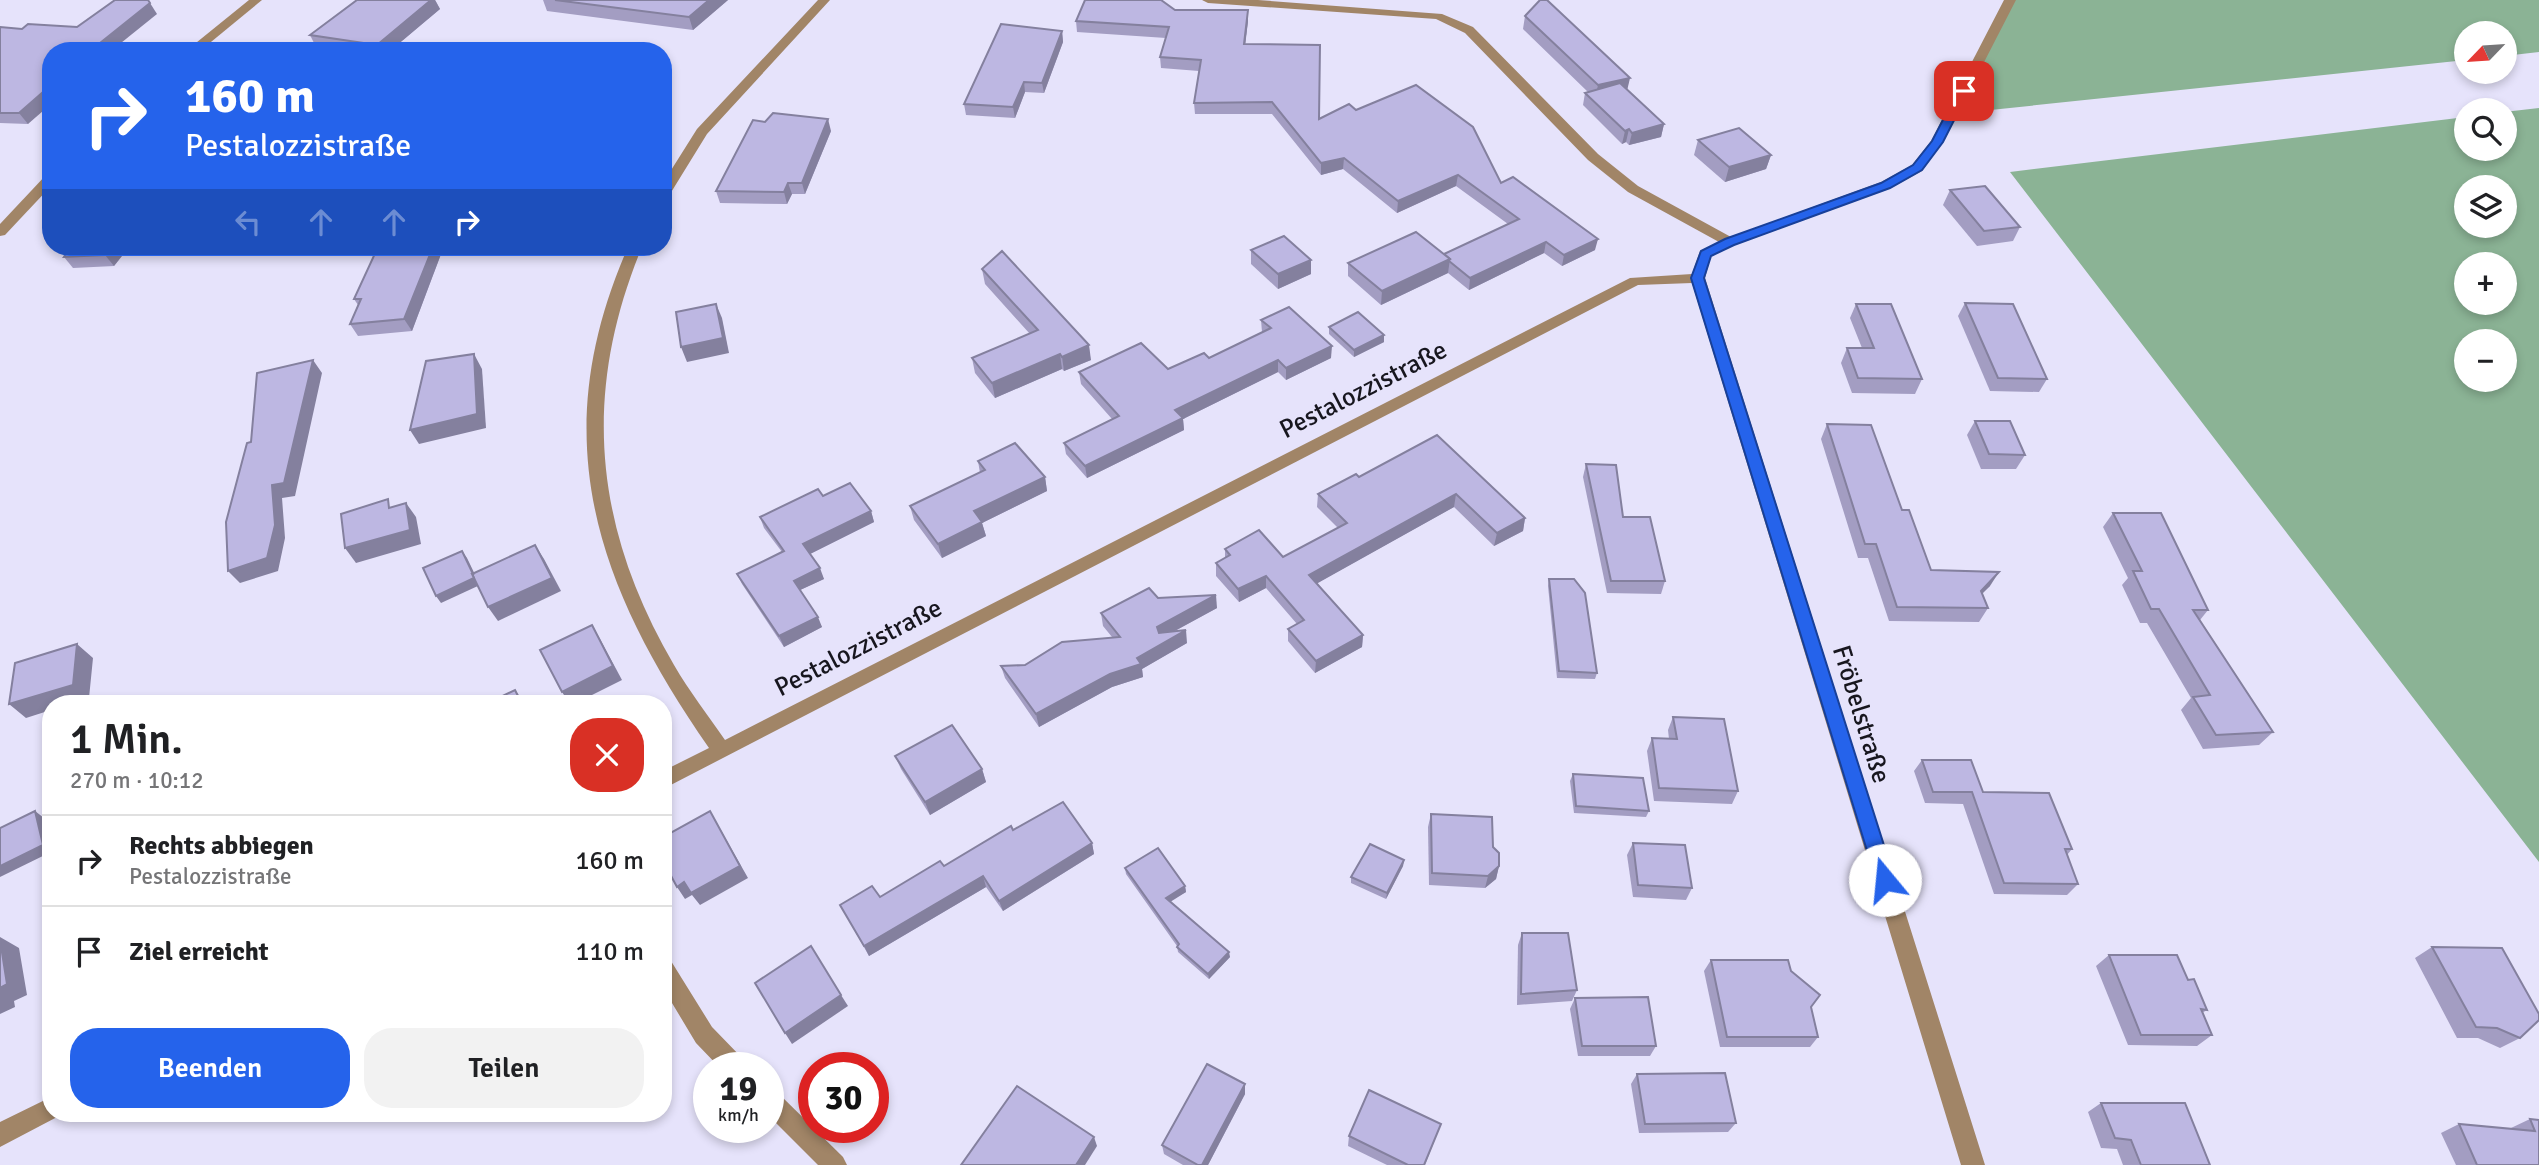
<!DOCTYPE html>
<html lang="de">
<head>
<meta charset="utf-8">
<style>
  :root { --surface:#fff; --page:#f2f2f2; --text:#202124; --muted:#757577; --line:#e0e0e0; --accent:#2563eb }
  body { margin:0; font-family:Signika,sans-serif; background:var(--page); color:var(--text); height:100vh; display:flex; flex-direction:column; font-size:26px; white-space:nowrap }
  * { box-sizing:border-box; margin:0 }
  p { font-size:23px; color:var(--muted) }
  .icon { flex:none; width:38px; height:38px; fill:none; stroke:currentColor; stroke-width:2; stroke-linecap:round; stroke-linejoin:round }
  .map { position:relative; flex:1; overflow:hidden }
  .details { position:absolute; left:42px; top:695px; width:630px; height:427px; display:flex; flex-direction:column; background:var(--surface); border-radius:28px; box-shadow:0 4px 10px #0003 }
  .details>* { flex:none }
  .guide { position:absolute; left:42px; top:42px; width:630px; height:214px; border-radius:28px; box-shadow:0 4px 10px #0003; background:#2563eb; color:#fff; overflow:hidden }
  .needle { width:46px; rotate:245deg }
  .controls { position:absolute; left:2454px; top:21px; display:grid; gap:14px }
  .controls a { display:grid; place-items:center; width:63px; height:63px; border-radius:50%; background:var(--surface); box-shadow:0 4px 10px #0003; font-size:35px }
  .speed { position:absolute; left:693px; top:1052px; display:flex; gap:14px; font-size:35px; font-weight:700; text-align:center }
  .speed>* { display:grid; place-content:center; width:91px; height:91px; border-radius:50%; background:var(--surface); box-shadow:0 4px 10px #0003; line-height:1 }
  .speed small { font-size:18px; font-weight:400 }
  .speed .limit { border:10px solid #d22; background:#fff; color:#111 }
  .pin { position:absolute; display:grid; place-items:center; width:60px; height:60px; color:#fff; margin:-30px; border-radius:14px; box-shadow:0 4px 10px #0006 }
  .me { position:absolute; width:77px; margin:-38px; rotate:343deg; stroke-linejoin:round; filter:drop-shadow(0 0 5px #0008) }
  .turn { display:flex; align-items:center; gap:24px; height:147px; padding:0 28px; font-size:32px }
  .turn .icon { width:91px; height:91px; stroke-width:2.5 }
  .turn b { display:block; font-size:49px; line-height:60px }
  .lanes { display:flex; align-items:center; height:66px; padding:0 28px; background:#0003; justify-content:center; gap:35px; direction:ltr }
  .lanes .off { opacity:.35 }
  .round { display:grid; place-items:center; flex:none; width:74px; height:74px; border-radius:28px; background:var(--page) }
  .summary { display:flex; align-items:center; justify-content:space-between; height:119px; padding:0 28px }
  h1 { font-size:42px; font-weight:600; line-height:52px }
  .action { display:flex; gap:14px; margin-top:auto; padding:14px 28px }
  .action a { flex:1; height:80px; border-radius:28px; background:var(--accent); color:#fff; font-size:28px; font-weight:600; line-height:80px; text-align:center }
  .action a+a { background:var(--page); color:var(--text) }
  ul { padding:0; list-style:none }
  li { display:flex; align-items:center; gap:21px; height:91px; padding:0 28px; border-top:2px solid var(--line) }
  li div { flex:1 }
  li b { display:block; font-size:26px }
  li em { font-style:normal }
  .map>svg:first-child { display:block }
  .forest { fill:#8bb395; fill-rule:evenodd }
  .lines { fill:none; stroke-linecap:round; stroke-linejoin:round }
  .minor { fill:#a18567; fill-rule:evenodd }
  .wall { fill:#a39dc2 }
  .shaded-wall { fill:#84809e }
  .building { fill:#bdb7e2; stroke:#84809e; stroke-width:2 }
  .route { fill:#2563eb; stroke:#184099; stroke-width:2 }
  .labels { text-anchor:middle; stroke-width:6; stroke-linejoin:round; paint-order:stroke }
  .street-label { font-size:26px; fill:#17161e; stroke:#e6e3fb }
</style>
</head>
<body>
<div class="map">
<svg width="2539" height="1165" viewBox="0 0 2539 1165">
  <rect width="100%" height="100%" fill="#e6e3fb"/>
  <g class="forest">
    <path d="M2010,0H2539V52L2504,56V33H2466V60L1952,114Z"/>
    <path d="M2539,108V862L2010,172L2466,117V149H2504V112ZM2466,187H2504V226H2466ZM2466,264H2504V303H2466ZM2466,341H2504V380H2466Z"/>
  </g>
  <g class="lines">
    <g class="minor">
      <path d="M249,0H262L200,51H186Z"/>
      <path d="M818,0H830L707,134L670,194L663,198V183L697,129Z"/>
      <path d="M1202,0H1258L1442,14L1473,27L1598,154L1638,186L1731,237L1881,182L1912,165L1931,141L2004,0H2016L1943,142L1922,171L1891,188L1735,245L1711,256L1705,278L1985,1165H1961L1692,283L1638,285L663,789V771L709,748C596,585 544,438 628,247H642C581,394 594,528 674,665C689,691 708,715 725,740L1630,278L1692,274L1700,251L1719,242L1628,192L1588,160L1465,33L1436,19L1208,3Z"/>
      <path d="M51,174V186L5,235L0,236V224L46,175Z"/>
      <path d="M663,958L671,961L712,1027L744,1060L747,1068H720L696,1043L663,988Z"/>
      <path d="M768,1088L776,1091L843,1157L847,1165H818L768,1115Z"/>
      <path d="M51,1097V1113H60L59,1116L0,1147V1122Z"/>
    </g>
  </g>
  <g class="wall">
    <path d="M357,0H435L440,9L390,51H345L316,47L310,35Z"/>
    <path d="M543,0H728L693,30L547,11Z"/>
    <path d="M1175,10H1248V21L1245,44L1319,119L1356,110L1501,183L1595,250L1562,266L1544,253L1469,290L1448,273L1381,305L1348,276V263L1444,254L1508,224L1456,186L1397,213L1343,169L1321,175L1272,114H1195L1194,103L1199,71L1161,68L1160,57L1166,38L1077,32L1076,21Z"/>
    <path d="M157,14L51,51L28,124L0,123V27L22,29L77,27Z"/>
    <path d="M1525,16L1627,90L1664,124L1661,137L1629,145L1626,142L1622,144L1583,105L1585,93L1588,92L1523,29Z"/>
    <path d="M1062,31L1063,42L1044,93L1025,92L1015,118L966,115L964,104Z"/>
    <path d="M831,131L805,194H792L787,204L720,203L716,191Z"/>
    <path d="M1698,140L1771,155L1766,169L1725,182L1694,155Z"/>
    <path d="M1950,190L2020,227L2013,241L1977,246L1943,205Z"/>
    <path d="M71,247H129L114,266L73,268L64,257Z"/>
    <path d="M378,247H476L472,254H441L412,331L358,336L350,324L358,305L354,299Z"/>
    <path d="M1251,250L1311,260V274L1278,289L1251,264Z"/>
    <path d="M982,269L1091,360L1064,371L1062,369L995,398L975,373L972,358L1030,334L985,284Z"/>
    <path d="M1965,303L2047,379L2039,392L1990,391L1958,316Z"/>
    <path d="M1856,304L1922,379L1915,394L1852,393L1841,363L1847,348H1862L1850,318Z"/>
    <path d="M1261,320L1331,358L1286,380L1278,372L1183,419L1184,430L1087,478L1066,454L1064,443L1112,419L1081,384L1079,372L1168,369L1209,358L1262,332Z"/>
    <path d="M1329,327L1384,335V342L1354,357L1329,334Z"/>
    <path d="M1975,421L2025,455L2016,469H1981L1967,435Z"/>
    <path d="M1827,424L1902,510L1931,570L1990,586L1982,593L1988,608L1979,622L1889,621L1868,558H1858L1821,439Z"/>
    <path d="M1437,435L1525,518L1523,531L1494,546L1454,507L1317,583L1363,635L1362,647L1315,673L1288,641V629L1297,624L1266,588L1239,602L1216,576V563L1225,558V549L1283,557L1338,528L1317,507L1318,494L1359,477Z"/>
    <path d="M978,461L1045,477L1047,491L982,523L986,536L942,558L914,520L910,506L980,473Z"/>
    <path d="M1586,464L1623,517L1665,581L1661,594L1607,593L1583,477Z"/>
    <path d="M823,496L871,511L874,522L810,554L824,579L800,590L822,627L784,647L742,584L737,574L782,552L764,528L760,517Z"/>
    <path d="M2113,513L2208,610L2200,620L2273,732L2259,745L2203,749L2181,710L2191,698L2147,623H2140L2122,585L2128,578L2103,527Z"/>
    <path d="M1549,579L1597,673L1595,679L1557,678L1548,586Z"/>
    <path d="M1158,598L1217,608L1173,632L1187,643L1142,669L1143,677L1112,687L1039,727L1005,678L1001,666L1025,665L1112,637L1103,626L1101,613Z"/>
    <path d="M1673,717L1738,791L1732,804L1654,801L1647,751L1652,738L1669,739L1668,730Z"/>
    <path d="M895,756L982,769L986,782L930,815L901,769Z"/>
    <path d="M1922,760L1983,792L2072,849L2067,855L2078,884L2067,895L1994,894L1963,804L1925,803L1914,771Z"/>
    <path d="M1573,774L1649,811L1646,817L1574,813L1570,781Z"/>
    <path d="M1431,814L1493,847L1499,866L1496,879L1485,888L1429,885L1428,827Z"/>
    <path d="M1013,830L1092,843L1094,854L1003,911L986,887L869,956L840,905L880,897L944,866Z"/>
    <path d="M1633,843L1692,888L1686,900L1633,897L1627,855Z"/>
    <path d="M1404,860L1403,866L1386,899L1351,883V877Z"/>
    <path d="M1125,868L1185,886L1186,892L1170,901L1230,957L1209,979L1178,952L1177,946L1126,874Z"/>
    <path d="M1522,933L1577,990L1572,1001L1517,1005L1518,945Z"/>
    <path d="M2432,947L2520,1038L2500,1048L2478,1038H2457L2415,958Z"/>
    <path d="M2109,955L2188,980L2207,1010L2202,1013L2212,1035L2197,1046L2128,1045L2096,966Z"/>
    <path d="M1711,960L1791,971L1811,1007L1818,1037L1810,1047H1720L1704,971Z"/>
    <path d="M1575,998L1656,1046L1650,1056H1578L1570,1009Z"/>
    <path d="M1637,1074L1736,1123L1728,1132L1639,1133L1631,1084Z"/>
    <path d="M1245,1084V1094L1208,1165H1183L1164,1154L1162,1145Z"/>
    <path d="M2101,1103L2210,1165H2123L2117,1149L2101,1148L2088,1112Z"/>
    <path d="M2530,1119L2539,1120V1165H2456L2441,1133L2459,1124L2512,1129L2511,1128Z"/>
    <path d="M1441,1124L1425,1165H1387L1348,1146L1349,1136Z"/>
  </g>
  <g class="shaded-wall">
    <path d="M431,0H435L440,9L390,51H380L377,45Z"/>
    <path d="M709,0H728L693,30L689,17Z"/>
    <path d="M150,3L157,14L111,51H90Z"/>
    <path d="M1248,10V21L1244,55V44Z"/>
    <path d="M1062,31L1063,42L1044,93L1042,83Z"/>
    <path d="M1630,78L1627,91L1595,99L1598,85Z"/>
    <path d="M1024,82L1025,92L1015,118L1013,107Z"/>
    <path d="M51,85V104L28,124L19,113Z"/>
    <path d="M828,119L831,131L805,194L802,183Z"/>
    <path d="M1664,124L1661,137L1629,145L1632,133Z"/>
    <path d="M1629,129L1626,142L1622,144L1625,131Z"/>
    <path d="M1771,155L1766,169L1725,182L1729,167Z"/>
    <path d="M1344,158L1343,169L1321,175V163Z"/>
    <path d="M1458,175L1456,186L1397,213L1398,201Z"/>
    <path d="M788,183L792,194L787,204L784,192Z"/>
    <path d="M1598,239L1595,250L1562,266L1564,255Z"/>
    <path d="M1546,242L1544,253L1469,290L1470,278Z"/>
    <path d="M112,247H129L114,266L105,255Z"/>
    <path d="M433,247H437L441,254L412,331L404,319Z"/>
    <path d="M468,247H476L472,254Z"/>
    <path d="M1450,259L1448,273L1381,305L1382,291Z"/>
    <path d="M1311,260V274L1278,289V274Z"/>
    <path d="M716,304L722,318L729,353L687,362L681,347Z"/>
    <path d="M1384,335V342L1354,357V350Z"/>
    <path d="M1089,345L1091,360L1064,371L1062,357Z"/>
    <path d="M1332,346L1331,358L1286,380V368Z"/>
    <path d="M474,354L482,369L486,428L419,444L410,430Z"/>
    <path d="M1060,354L1062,369L995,398L992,383Z"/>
    <path d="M313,360L322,373L295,496L282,498L285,538L278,571L240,583L228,571L272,485Z"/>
    <path d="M1278,360V372L1183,419L1184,430L1087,478L1085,466L1175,410Z"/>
    <path d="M1045,477L1047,491L982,523L986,536L942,558L938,544L974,511Z"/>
    <path d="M1456,494L1454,507L1309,588V575Z"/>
    <path d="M406,503L416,517L421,544L356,563L345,548Z"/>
    <path d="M871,511L874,522L808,555L803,544Z"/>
    <path d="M1525,518L1523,531L1494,546L1497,533Z"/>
    <path d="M535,545L544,559L561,591L498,621L488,607Z"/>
    <path d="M462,551L467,558L480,585L441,603L436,596Z"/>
    <path d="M820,568L824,579L798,591L794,581Z"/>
    <path d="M1999,572L1990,586L1972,604L1981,591Z"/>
    <path d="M1266,576V588L1239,602L1238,589Z"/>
    <path d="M1216,595L1217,608L1158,640L1157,627Z"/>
    <path d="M818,617L822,627L784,647L779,636Z"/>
    <path d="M592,625L600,639L622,680L574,704H570L562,692Z"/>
    <path d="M1186,630L1187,643L1142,669L1143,677L1112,687L1039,727L1036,714Z"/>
    <path d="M1363,635L1362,647L1315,673L1316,661Z"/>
    <path d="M77,644L93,658L89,698L72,704H51V710L26,718L9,704Z"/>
    <path d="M515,690L525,704H522Z"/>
    <path d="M982,769L986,782L930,815L925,802Z"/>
    <path d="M35,811L44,818L51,847V852L0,877V866Z"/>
    <path d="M710,811L748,878L700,905L692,895L685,899L677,887Z"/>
    <path d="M1092,843L1094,854L1003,911L999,901Z"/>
    <path d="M1404,860L1403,866L1386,899L1387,893Z"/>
    <path d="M1499,866L1496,879L1485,888L1488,876Z"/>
    <path d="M983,876L986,887L869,956L864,946Z"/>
    <path d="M1185,886L1186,892L1167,904L1166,898Z"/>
    <path d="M0,937L19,948L27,995L14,1001L15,1007L0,1014Z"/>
    <path d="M1229,952L1230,957L1209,979L1208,974Z"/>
    <path d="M841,995L848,1006L792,1044L785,1033Z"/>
    <path d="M1245,1084V1094L1208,1165H1202Z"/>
    <path d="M1094,1137L1097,1146L1085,1165H1076Z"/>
  </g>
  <g class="building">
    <path d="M115,0H148L150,3L90,51H51V85L19,113H0V27L22,29L28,24L77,27Z"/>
    <path d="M357,0H431L377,45L310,35Z"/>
    <path d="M555,0H709L689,17Z"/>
    <path d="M1085,0H1161L1175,10H1248L1244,44L1320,45L1319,119L1349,104L1356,110L1416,85L1473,127L1501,183L1513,177L1598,239L1564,255L1546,242L1470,278L1449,261L1450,259L1444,254L1519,219L1458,175L1398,201L1344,158L1321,163L1272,102L1194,103L1201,60L1160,57L1169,27L1076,21Z"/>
    <path d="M1540,0H1547L1630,78L1598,85L1525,16Z"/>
    <path d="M1001,24L1062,31L1042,83L1024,82L1013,107L964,104Z"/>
    <path d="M1620,83L1664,124L1632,133L1629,129L1625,131L1585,93Z"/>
    <path d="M773,113L828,119L802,183H788L784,192L716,191L753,120L765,122Z"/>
    <path d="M1739,128L1771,155L1729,167L1698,140Z"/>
    <path d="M1985,186L2020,227L1984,231L1950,190Z"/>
    <path d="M1416,232L1450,259L1382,291L1348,263Z"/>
    <path d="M1284,236L1311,260L1278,274L1251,250Z"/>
    <path d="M71,247H112L105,255L64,257Z"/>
    <path d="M378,247H433L404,319L350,324L361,299H354Z"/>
    <path d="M1002,251L1089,345L1062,357L1060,354L992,383L972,358L1038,330L982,269Z"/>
    <path d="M1965,303L2013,304L2047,379L1998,378Z"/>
    <path d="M716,304L723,338L681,347L676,312Z"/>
    <path d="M1856,304H1891L1922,379L1858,378L1847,348H1874Z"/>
    <path d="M1289,307L1332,346L1286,368L1278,360L1175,410L1183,418L1085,466L1064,443L1119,416L1079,372L1141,343L1168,369L1204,353L1209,358L1271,328L1261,320Z"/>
    <path d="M1358,312L1384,335L1354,350L1329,327Z"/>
    <path d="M474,354L477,414L410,430L426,361Z"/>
    <path d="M313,360L284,483L272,485L275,525L267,558L228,571L226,522L247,443L251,442L257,373Z"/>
    <path d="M1975,421H2010L2025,455L1989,454Z"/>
    <path d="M1827,424L1871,425L1902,510H1909L1931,570L1999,572L1981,591L1988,608L1897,607L1876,544H1865Z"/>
    <path d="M1437,435L1525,518L1497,533L1456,494L1309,575L1363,635L1316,661L1288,629L1304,620L1266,576L1238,589L1216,563L1230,555L1225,549L1259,530L1283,557L1347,523L1318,494L1356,474L1359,477Z"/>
    <path d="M1015,443L1045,477L974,511L982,522L938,544L910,506L985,470L978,461Z"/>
    <path d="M1586,464L1616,465L1623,517H1650L1665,581H1611Z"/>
    <path d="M850,483L871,511L803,544L820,568L794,581L818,617L779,636L737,574L784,551L760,517L818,489L823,496Z"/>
    <path d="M388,499L389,508L406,503L410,530L345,548L341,514Z"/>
    <path d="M2113,513H2161L2208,610H2193L2273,732L2216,735L2193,697L2210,695L2159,609H2151L2133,571H2142Z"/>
    <path d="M535,545L552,578L488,607L472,574Z"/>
    <path d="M462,551L473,574H472L474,578L436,596L423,568Z"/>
    <path d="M1549,579H1574L1585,593L1597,673L1559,671Z"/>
    <path d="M1149,588L1158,598L1216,595L1157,627L1159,633L1186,630L1137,658L1141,664L1110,674L1036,714L1001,666L1025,665L1062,642L1120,637L1101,613Z"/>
    <path d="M592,625L613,666L562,692L540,650Z"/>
    <path d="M77,644L73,685L9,704L15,663Z"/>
    <path d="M515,690L522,704H486Z"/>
    <path d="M1673,717L1724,719L1738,791L1659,788L1652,738L1677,739Z"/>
    <path d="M952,725L982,769L925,802L895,756Z"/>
    <path d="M1922,760H1971L1983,792L2049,793L2072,849H2065L2078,884L2004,883L1972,792H1933Z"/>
    <path d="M1573,774L1643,778L1649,811L1576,806Z"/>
    <path d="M1063,802L1092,843L999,901L983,876L864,946L840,905L872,886L880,897L940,861L944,866L1011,826L1013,830Z"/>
    <path d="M35,811L43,845L0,866V828Z"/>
    <path d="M710,811L740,866L691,893L684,882L677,887L663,861V837Z"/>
    <path d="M1431,814L1492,817L1493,847L1499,853V866L1488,876L1432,873Z"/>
    <path d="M1633,843L1685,845L1692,888L1638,885Z"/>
    <path d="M1370,844L1404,860L1387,893L1351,877Z"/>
    <path d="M1158,848L1185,886L1166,898L1229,952L1208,974L1177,947L1179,944L1125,868Z"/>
    <path d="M1522,933H1568L1577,990L1521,994Z"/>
    <path d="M0,940L7,984L0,988Z"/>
    <path d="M811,946L841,995L785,1033L755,983Z"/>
    <path d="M2432,947L2502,948L2539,1014V1020L2520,1038L2497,1028L2476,1027Z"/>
    <path d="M2109,955H2177L2188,980L2194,979L2207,1010L2201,1009L2212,1035H2141Z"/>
    <path d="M1711,960H1788L1791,971L1820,995L1811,1007L1818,1037H1727Z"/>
    <path d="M1648,997L1656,1046H1582L1575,998Z"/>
    <path d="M1207,1064L1245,1084L1202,1165H1198L1162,1145Z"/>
    <path d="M1725,1073L1736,1123L1645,1124L1637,1074Z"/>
    <path d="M1017,1086L1094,1137L1076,1165H961Z"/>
    <path d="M1369,1090L1441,1124L1424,1165H1408L1349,1136Z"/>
    <path d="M2101,1103H2185L2210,1165H2141L2131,1140L2115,1138Z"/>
    <path d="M2530,1119L2539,1120V1165H2477L2459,1124L2535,1131Z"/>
  </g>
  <path class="route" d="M1964,88L1969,91L1943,142L1922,170L1890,188L1734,245L1711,256L1704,278L1895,880L1892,886L1885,889L1879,886L1876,880L1691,278L1701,251L1725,239L1881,183L1913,165L1932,141L1958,91Z"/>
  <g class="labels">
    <g class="street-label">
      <text transform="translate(1363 389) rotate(-27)" y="9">Pestalozzistraße</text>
      <text transform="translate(858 647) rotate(-27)" y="9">Pestalozzistraße</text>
      <text transform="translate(1862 714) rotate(73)" y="9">Fröbelstraße</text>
    </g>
  </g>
</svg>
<div class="controls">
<a><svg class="needle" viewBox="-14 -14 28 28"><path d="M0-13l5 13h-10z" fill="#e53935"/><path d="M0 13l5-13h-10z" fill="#757577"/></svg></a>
<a><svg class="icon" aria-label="search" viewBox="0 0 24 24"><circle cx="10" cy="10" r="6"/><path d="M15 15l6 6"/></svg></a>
<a><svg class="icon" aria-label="layers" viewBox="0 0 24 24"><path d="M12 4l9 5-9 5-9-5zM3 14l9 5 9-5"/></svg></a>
<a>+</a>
<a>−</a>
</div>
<div class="speed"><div>19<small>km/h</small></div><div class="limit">30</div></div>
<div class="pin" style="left:1964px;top:91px;background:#d93025"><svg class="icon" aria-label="arrive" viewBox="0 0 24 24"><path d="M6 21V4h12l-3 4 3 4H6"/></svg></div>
<svg class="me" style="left:1885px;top:880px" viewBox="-20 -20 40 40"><circle r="19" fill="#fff"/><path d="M0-13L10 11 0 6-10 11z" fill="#2563eb"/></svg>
<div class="guide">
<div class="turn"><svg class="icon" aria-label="right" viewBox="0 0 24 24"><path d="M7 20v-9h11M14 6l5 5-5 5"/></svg><div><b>160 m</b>Pestalozzistraße</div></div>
<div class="lanes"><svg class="icon off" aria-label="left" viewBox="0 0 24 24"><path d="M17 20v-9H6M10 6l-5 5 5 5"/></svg><svg class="icon off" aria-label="ahead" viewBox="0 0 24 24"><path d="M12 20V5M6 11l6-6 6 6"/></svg><svg class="icon off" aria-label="ahead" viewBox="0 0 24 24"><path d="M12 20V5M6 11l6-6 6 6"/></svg><svg class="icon" aria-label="right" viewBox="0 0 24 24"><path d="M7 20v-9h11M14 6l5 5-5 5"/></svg></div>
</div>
<section class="details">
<div class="summary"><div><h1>1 Min.</h1><p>270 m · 10:12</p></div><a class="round" style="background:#d93025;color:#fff"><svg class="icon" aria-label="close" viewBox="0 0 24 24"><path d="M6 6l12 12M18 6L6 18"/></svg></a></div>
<ul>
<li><svg class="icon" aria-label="right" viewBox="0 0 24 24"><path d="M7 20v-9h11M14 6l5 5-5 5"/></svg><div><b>Rechts abbiegen</b><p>Pestalozzistraße</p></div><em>160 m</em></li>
<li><svg class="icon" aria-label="arrive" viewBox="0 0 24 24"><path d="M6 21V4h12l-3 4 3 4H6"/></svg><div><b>Ziel erreicht</b></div><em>110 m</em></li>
</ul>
<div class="action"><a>Beenden</a><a>Teilen</a></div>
</section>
</div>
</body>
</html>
